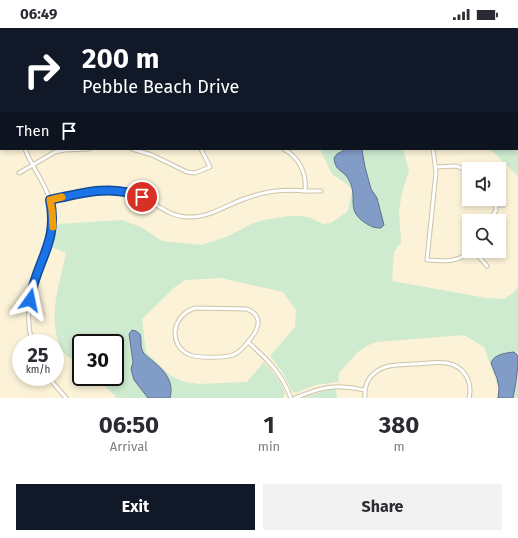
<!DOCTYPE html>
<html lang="en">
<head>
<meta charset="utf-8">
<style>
  :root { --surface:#fff; --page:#f2f2f3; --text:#2b2b33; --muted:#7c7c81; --accent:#111827 }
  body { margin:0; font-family:"Fira Sans",sans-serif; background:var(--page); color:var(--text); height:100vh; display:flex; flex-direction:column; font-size:15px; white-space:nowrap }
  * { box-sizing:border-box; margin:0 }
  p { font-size:13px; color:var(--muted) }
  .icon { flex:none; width:22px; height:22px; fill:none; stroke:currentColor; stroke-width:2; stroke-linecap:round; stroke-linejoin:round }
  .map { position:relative; height:370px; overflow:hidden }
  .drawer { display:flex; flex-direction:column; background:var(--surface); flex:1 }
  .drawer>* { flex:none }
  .banner { position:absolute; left:0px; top:0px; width:518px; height:122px; box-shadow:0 2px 6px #0003; background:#111827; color:#fff; overflow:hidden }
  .buttons { position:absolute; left:462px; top:134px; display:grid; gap:8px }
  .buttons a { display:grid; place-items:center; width:44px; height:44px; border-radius:0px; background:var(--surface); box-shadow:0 2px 6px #0003; font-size:20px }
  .speed { position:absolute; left:12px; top:306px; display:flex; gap:8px; font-size:20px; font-weight:700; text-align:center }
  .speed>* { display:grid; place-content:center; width:52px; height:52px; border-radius:50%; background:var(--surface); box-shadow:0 2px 6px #0003; line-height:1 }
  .speed small { font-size:10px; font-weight:400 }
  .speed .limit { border:2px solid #111; border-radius:6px; background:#fff; color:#111 }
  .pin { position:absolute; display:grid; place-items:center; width:34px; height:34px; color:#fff; margin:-17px; border:2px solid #fff; border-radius:50%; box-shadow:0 1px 4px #0007 }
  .me { position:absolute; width:44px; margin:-22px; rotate:12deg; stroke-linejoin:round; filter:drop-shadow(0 0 3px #0008) }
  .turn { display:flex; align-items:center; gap:14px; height:84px; padding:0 16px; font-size:18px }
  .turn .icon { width:52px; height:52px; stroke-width:2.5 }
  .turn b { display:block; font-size:28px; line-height:34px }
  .then { display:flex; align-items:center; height:38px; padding:0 16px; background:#0003; gap:8px; font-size:15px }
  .eta { display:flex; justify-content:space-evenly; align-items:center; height:68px; text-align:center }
  .eta b { font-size:24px; font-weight:700; line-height:28px }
  .primary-button { display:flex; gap:8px; margin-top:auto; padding:8px 16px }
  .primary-button a { flex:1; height:46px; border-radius:0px; background:var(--accent); color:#fff; font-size:16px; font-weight:700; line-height:46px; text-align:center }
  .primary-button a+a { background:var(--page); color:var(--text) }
  .status { display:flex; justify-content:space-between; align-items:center; height:28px; padding:0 20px; background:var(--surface); direction:ltr }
  .status svg { height:11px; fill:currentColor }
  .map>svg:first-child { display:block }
  .green { fill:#ceeacf }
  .water { fill:#829cc8; stroke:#60718e }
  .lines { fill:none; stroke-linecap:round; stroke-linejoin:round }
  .minor-casing { stroke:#ccc4a9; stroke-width:5 }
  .secondary-casing { stroke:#ccc4a9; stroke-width:6 }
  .minor { stroke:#fff; stroke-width:3 }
  .secondary { stroke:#fff; stroke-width:4.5 }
  .route-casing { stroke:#114b97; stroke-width:10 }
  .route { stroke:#1a73e8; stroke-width:7 }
  .slow { stroke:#f59e0b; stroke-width:7 }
</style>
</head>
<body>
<div class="status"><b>06:49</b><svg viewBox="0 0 49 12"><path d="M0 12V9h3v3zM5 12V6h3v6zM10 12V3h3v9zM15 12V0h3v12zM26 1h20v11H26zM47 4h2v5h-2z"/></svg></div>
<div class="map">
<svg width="518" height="370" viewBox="0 0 518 370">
  <rect width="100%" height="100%" fill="#fbf2d7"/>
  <g class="green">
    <path d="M517,81H518V148L490,121H517Z"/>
    <path d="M320,121H403L409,143L402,164L399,183L401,214L394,224L392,253L486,270L504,271L514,264L518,259V370H498L499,361L484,319L464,307L376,314L366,318L358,324L339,345L338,354L315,357L296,365L292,363L283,345L270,328L295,299L296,282L283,264L221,250L185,252L175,259L142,291L146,324L171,348L185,354L199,356L247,354L264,334C273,343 281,353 285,366L283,370H117L96,349H115V315H81V334C77,333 70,331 67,328C62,324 60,318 58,313C49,282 60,255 66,225L52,219L56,198L58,196L122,192L141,199L162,213L202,217L229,208L251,196L263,192L289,188H301L311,190L323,196L331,195L348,183L352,162L347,156L332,146Z"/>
    <path d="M336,361L337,370H304L323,363Z"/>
  </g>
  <g class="water">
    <path d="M346,121H360L362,122L365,139L371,161L377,170L384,197L381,200C375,200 372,199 367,196C344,182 359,171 349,152C344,142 335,144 334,130L337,126Z"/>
    <path d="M132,302L136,303L140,306C142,311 140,317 142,322C144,327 151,331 155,335C166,344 174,355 170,370H148L134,352L131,341L133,334L129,306Z"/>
    <path d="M514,324L518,328C518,342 516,356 513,370H498L499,360L497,350L491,335C494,326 506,325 514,324Z"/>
  </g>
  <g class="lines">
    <g class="minor-casing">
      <g id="minor">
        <path d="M395,0L396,1"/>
        <path d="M453,0L455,1"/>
        <path d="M85,1L86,0"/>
        <path d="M195,1L196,0"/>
        <path d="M247,1L248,0"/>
        <path d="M420,1L421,0"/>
        <path d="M517,40L518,41"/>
        <path d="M25,121C33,142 49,159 52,182C56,206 46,222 37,243C28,266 26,291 32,315"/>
        <path d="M132,121L152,127L187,144L195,145L210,139L201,121"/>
        <path d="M433,121L436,144L427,232C443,233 458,235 471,223"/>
        <path d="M436,139L456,138L469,143"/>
        <path d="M19,145L55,124L64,122L89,121"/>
        <path d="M305,163H321"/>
        <path d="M50,172C79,165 111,155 140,168C158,176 168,189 190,189C211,189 228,176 247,170C266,163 285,161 305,163C307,145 299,130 284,121"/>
        <path d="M497,177H504"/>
        <path d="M490,193L496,182L495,171"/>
        <path d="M474,223L487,238"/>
        <path d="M195,280L247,281C266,289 257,304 247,315C243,320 239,325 233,327C224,330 198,330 190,327C167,317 172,287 195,280Z"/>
        <path d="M248,314C268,332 281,344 291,370"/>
        <path d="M48,349L66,370"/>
        <path d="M295,370C310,364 327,357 343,359C350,359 358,361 365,362"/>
        <path d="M365,370C364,359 368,349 377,343C387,336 402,337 413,336C424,336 437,333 447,335C464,338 473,354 469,370"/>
      </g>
    </g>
    <g class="secondary-casing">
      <g id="secondary">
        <path d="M481,0L482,1"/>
        <path d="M494,0L496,1"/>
        <path d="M517,15L518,16"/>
        <path d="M517,25L518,26"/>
      </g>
    </g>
    <use href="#minor" class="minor"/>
    <use href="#secondary" class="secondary"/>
  </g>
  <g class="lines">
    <g class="route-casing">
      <path id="route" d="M30,272C36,233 59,215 50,172C81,165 112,156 142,169"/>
    </g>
    <use href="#route" class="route"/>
    <path class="slow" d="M53,199L52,182L50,172L62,169"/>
  </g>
</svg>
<div class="buttons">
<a><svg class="icon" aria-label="sound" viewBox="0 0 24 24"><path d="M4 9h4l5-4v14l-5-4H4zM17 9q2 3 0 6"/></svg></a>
<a><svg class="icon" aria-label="search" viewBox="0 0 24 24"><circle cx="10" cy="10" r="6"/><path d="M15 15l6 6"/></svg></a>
</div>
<div class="speed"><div>25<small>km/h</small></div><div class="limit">30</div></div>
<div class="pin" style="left:142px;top:169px;background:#d93025"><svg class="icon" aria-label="arrive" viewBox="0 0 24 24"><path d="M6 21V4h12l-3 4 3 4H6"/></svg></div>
<svg class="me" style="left:30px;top:272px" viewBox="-20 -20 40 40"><path d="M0-17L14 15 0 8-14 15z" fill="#1a73e8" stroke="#fff" stroke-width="4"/></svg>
<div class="banner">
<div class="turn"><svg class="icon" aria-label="right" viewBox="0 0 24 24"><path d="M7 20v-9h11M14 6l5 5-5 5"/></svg><div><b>200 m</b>Pebble Beach Drive</div></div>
<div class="then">Then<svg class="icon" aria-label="arrive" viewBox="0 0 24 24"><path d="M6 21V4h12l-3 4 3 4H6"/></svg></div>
</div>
</div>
<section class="drawer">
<div class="eta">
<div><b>06:50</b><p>Arrival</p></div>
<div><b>1</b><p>min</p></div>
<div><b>380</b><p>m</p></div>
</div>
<div class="primary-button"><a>Exit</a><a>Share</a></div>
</section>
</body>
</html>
